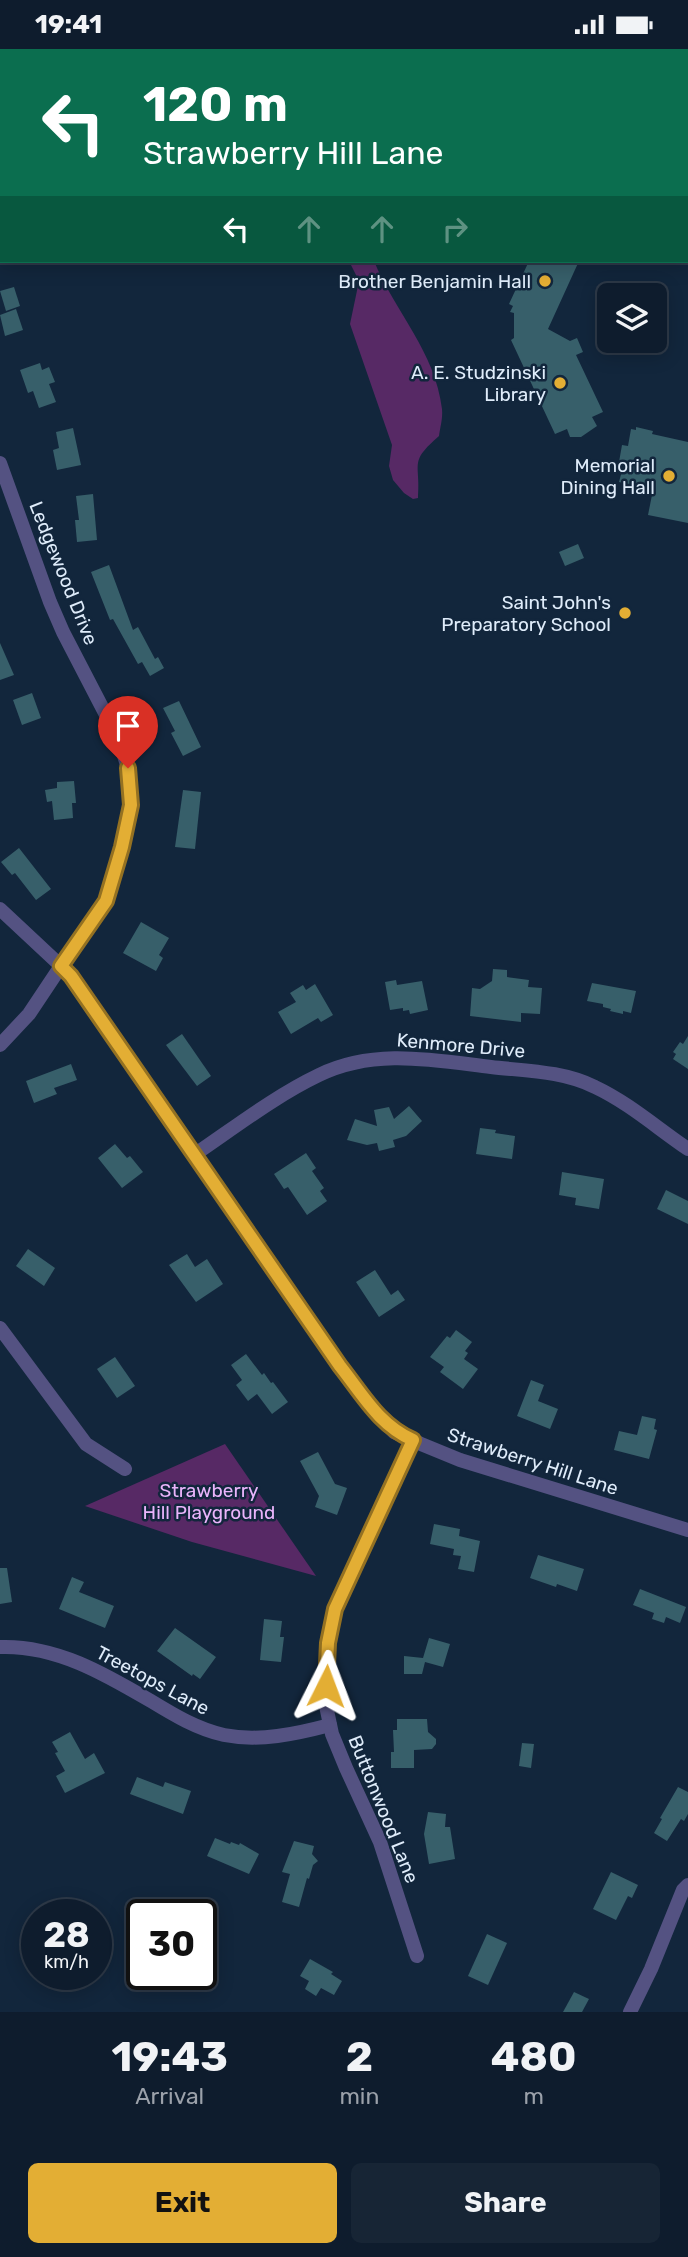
<!DOCTYPE html>
<html lang="en">
<head>
<meta charset="utf-8">
<style>
  :root { --surface:#0e1c2d; --page:#172535; --text:#f1f3f6; --muted:#9ba1aa; --line:#2e3a49; --accent:#e3ae34 }
  body { margin:0; font-family:Rubik,sans-serif; background:var(--page); color:var(--text); height:100vh; display:flex; flex-direction:column; font-size:26px; white-space:nowrap }
  * { box-sizing:border-box; margin:0 }
  p { font-size:23px; color:var(--muted) }
  .icon { flex:none; width:38px; height:38px; fill:none; stroke:currentColor; stroke-width:2; stroke-linecap:round; stroke-linejoin:round }
  .map { position:relative; height:1963px; overflow:hidden }
  .details { display:flex; flex-direction:column; background:var(--surface); flex:1 }
  .details>* { flex:none }
  .top-card { position:absolute; left:0px; top:0px; width:690px; height:214px; box-shadow:0 4px 18px #0003,0 0 0 2px var(--line); background:#0b6e4f; color:#fff; overflow:hidden }
  .buttons { position:absolute; left:597px; top:234px; display:grid; gap:14px }
  .buttons a { display:grid; place-items:center; width:70px; height:70px; border-radius:10px; background:var(--surface); box-shadow:0 4px 18px #0003,0 0 0 2px var(--line); font-size:35px }
  .speed { position:absolute; left:21px; top:1850px; display:flex; gap:14px; font-size:35px; font-weight:700; text-align:center }
  .speed>* { display:grid; place-content:center; width:91px; height:91px; border-radius:50%; background:var(--surface); box-shadow:0 4px 18px #0003,0 0 0 2px var(--line); line-height:1 }
  .speed small { font-size:18px; font-weight:400 }
  .speed .limit { border:4px solid #111; border-radius:10px; background:#fff; color:#111 }
  .pin { position:absolute; display:grid; place-items:center; width:60px; height:60px; color:#fff; margin:-72px -30px; border-radius:50% 50% 50% 0; rotate:-45deg; box-shadow:0 0 7px #0007 }
  .pin .icon { rotate:45deg }
  .me { position:absolute; width:77px; margin:-38px; rotate:3deg; stroke-linejoin:round; filter:drop-shadow(0 0 5px #0008) }
  .turn { display:flex; align-items:center; gap:24px; height:147px; padding:0 28px; font-size:32px }
  .turn .icon { width:91px; height:91px; stroke-width:2.5 }
  .turn b { display:block; font-size:49px; line-height:60px }
  .lanes { display:flex; align-items:center; height:66px; padding:0 28px; background:#0003; justify-content:center; gap:35px; direction:ltr }
  .lanes .off { opacity:.35 }
  .eta { display:flex; justify-content:space-evenly; align-items:center; height:119px; text-align:center }
  .eta b { font-size:42px; font-weight:700; line-height:49px }
  .action { display:flex; gap:14px; margin-top:auto; padding:14px 28px }
  .action a { flex:1; height:80px; border-radius:10px; background:var(--accent); color:#111; font-size:28px; font-weight:700; line-height:80px; text-align:center }
  .action a+a { background:var(--page); color:var(--text) }
  .status { display:flex; justify-content:space-between; align-items:center; height:49px; padding:0 35px; background:var(--surface); direction:ltr }
  .status svg { height:19px; fill:currentColor }
  .map>svg:first-child { display:block }
  .green { fill:#572965 }
  .building { fill:#375f6a }
  .lines { fill:none; stroke-linecap:round; stroke-linejoin:round }
  .minor { stroke:#545282; stroke-width:14 }
  .tertiary { stroke:#545282; stroke-width:18 }
  .route-casing { stroke:#947122; stroke-width:18 }
  .route { stroke:#e3ae34; stroke-width:12 }
  .poi-dot { fill:#e3ae34; stroke:#12263c; stroke-width:2.5 }
  .labels { text-anchor:middle; stroke-width:5; stroke-linejoin:round; paint-order:stroke }
  .poi-label { font-size:19px; fill:#dfecfa; stroke:#12263c; text-anchor:end }
  .street-label { font-size:19px; fill:#dfecfa; stroke:#12263c }
  .park-label { font-size:19px; fill:#eab4fb; stroke:#12263c }
</style>
</head>
<body>
<div class="status"><b>19:41</b><svg viewBox="0 0 49 12"><path d="M0 12V9h3v3zM5 12V6h3v6zM10 12V3h3v9zM15 12V0h3v12zM26 1h20v11H26zM47 4h2v5h-2z"/></svg></div>
<div class="map">
<svg width="688" height="1963" viewBox="0 0 688 1963">
  <rect width="100%" height="100%" fill="#12263c"/>
  <g class="green">
    <path d="M345,212H374C395,263 435,302 442,360C443,369 440,379 439,387C408,414 421,413 418,449L413,450L404,444L393,431L389,417L392,396L350,275L359,232L351,216Z"/>
    <path d="M225,1395L316,1527L192,1493L85,1457Z"/>
  </g>
  <g class="building">
    <path d="M529,212H579L548,280L570,292L577,289L583,303L576,306L603,363L592,368L597,377L581,388H570L567,380L555,385L511,291L514,289V264L510,263L513,257L509,255Z"/>
    <path d="M14,238L20,257L6,262L0,242Z"/>
    <path d="M16,260L23,281L5,287L0,266Z"/>
    <path d="M40,314L42,321L49,318L55,333L49,335L56,353L39,359L33,342L28,344L20,321Z"/>
    <path d="M636,378L653,382L652,385L688,393V474L648,466L653,441L619,433L624,414L619,413L622,396L628,397L631,380L636,381Z"/>
    <path d="M73,379L81,416L57,421L53,401L59,399L56,383Z"/>
    <path d="M93,445L97,491L77,493L75,471H79L76,447Z"/>
    <path d="M578,495L584,509L565,517L559,503Z"/>
    <path d="M109,516L133,581L138,578L155,610L158,608L164,619L150,627L142,613L138,615L113,570L110,571L91,523Z"/>
    <path d="M0,594L14,626L0,631Z"/>
    <path d="M32,644L41,669L22,676L13,651Z"/>
    <path d="M179,652L201,698L183,707L171,684L175,682L163,659Z"/>
    <path d="M74,732L76,754H72L73,769L54,771L52,752L47,753L45,741L57,739V733Z"/>
    <path d="M183,741L201,743L195,800L175,798Z"/>
    <path d="M19,799L51,840L36,851L15,824L12,826L1,813Z"/>
    <path d="M141,873L169,889L159,906L163,909L156,922L123,904Z"/>
    <path d="M493,920L507,921V928L529,931L528,938L542,939L540,965L521,964V973L470,967L472,939L480,940L492,932Z"/>
    <path d="M396,931L397,936L422,932L428,961L410,965L409,961L403,962V959L390,961L385,933Z"/>
    <path d="M592,934L636,942L631,964L623,962V965L610,962L611,960L603,958V955L587,952Z"/>
    <path d="M315,935L333,966L321,973L318,969L291,985L278,963L296,953L290,944L303,936L306,941Z"/>
    <path d="M182,985L211,1027L197,1037L166,996Z"/>
    <path d="M688,987V1020L673,1010L676,1005L673,1003L680,993L683,995Z"/>
    <path d="M71,1015L77,1031L54,1039L57,1045L34,1054L26,1032Z"/>
    <path d="M409,1057L422,1072L406,1087L393,1091L395,1098L379,1102L377,1094L367,1096L347,1091L355,1070L377,1077L374,1061L389,1058L394,1070Z"/>
    <path d="M480,1079L496,1081L495,1084L515,1087L512,1110L476,1105Z"/>
    <path d="M115,1095L127,1109L130,1107L143,1123L122,1139L98,1109Z"/>
    <path d="M306,1104L316,1119L312,1122L324,1139L320,1142L327,1152L307,1166L288,1138L284,1140L274,1125Z"/>
    <path d="M562,1123L604,1130L599,1160L575,1156L576,1149L559,1146Z"/>
    <path d="M666,1141L688,1152V1175L657,1160Z"/>
    <path d="M28,1200L55,1219L44,1237L16,1217Z"/>
    <path d="M187,1205L195,1218L207,1210L223,1235L196,1253L169,1216Z"/>
    <path d="M375,1221L391,1246L398,1241L405,1251L379,1268L356,1233Z"/>
    <path d="M456,1281L472,1293L465,1302L468,1304L464,1310L478,1320L463,1340L440,1323L444,1318L430,1308L447,1287L450,1289Z"/>
    <path d="M246,1305L262,1326L264,1324L271,1334L273,1333L288,1353L272,1365L257,1345L248,1352L236,1336L242,1331L231,1316Z"/>
    <path d="M115,1308L135,1337L117,1349L97,1320Z"/>
    <path d="M531,1331L544,1336L538,1352L558,1360L550,1380L517,1367Z"/>
    <path d="M642,1367L656,1370L654,1380L657,1381L649,1410L614,1401L619,1382L637,1386Z"/>
    <path d="M318,1403L335,1435L347,1439L337,1466L315,1458L319,1447L300,1412Z"/>
    <path d="M434,1475L460,1480L459,1487L480,1492L474,1523L458,1520L461,1507L453,1506L454,1500L430,1495Z"/>
    <path d="M538,1506L584,1520L577,1542L557,1535L556,1538L530,1529Z"/>
    <path d="M0,1519H7L12,1553L0,1555Z"/>
    <path d="M72,1528L84,1533L79,1543L114,1557L105,1579L59,1560Z"/>
    <path d="M640,1540L686,1558L680,1574L666,1568L664,1574L652,1570L654,1564L633,1556Z"/>
    <path d="M264,1570L282,1572L280,1588H284L281,1613L260,1611Z"/>
    <path d="M175,1579L216,1608L200,1630L193,1625L192,1627L157,1602Z"/>
    <path d="M429,1589L450,1595L443,1618L425,1613L422,1625H404V1607L423,1609Z"/>
    <path d="M397,1670H427L428,1683L436,1690V1695L432,1700L414,1701V1719H391V1703H394L393,1681H397Z"/>
    <path d="M70,1683L85,1710L94,1704L105,1724L65,1744L56,1727L65,1722L55,1704L58,1703L52,1693Z"/>
    <path d="M522,1694L534,1695L531,1719L519,1717Z"/>
    <path d="M137,1728L163,1738L165,1733L191,1742L183,1765L130,1745Z"/>
    <path d="M678,1738L688,1743V1765L684,1772L681,1770L667,1792L654,1784L662,1770L660,1769Z"/>
    <path d="M428,1763L446,1765L445,1778H450L455,1810L429,1815L424,1785Z"/>
    <path d="M215,1789L230,1795L231,1793L239,1796L240,1794L259,1805L249,1825L207,1807Z"/>
    <path d="M294,1792L314,1797L312,1805L318,1812L313,1816L309,1830L307,1829L299,1858L282,1853L290,1825L282,1823Z"/>
    <path d="M611,1823L638,1836L632,1849L628,1847L616,1871L593,1860Z"/>
    <path d="M487,1885L507,1894L488,1936L468,1927Z"/>
    <path d="M310,1910L333,1923L331,1925L342,1932L334,1946L321,1939L316,1947L305,1940L309,1932L300,1927Z"/>
    <path d="M574,1943L589,1950L582,1963H563Z"/>
  </g>
  <g class="lines">
    <g class="minor">
      <path d="M0,414L50,553L63,583L119,691L128,719L130,756L122,798L106,852L61,917L0,860"/>
      <path d="M0,996L29,965L61,917L71,927L340,1317L373,1361L394,1383L421,1395L460,1411L688,1481"/>
      <path d="M194,1106C234,1079 275,1047 319,1026C374,999 433,1011 491,1018C526,1022 563,1022 595,1038C629,1054 657,1079 688,1100"/>
      <path d="M0,1279L86,1395L125,1420"/>
      <path d="M413,1391L335,1560L328,1594L325,1652L332,1685L346,1719L380,1793L417,1907"/>
      <path d="M0,1598C56,1596 105,1625 151,1652C174,1666 197,1680 224,1686C259,1693 296,1685 330,1676"/>
      <path d="M630,1963L651,1920L683,1841L688,1836"/>
    </g>
    <g class="tertiary">
      <path d="M590,0L591,2"/>
      <path d="M688,195V196"/>
    </g>
  </g>
  <g class="lines">
    <g class="route-casing">
      <path id="route" d="M128,719L131,756L122,798L106,852L61,917L71,927L340,1317C363,1346 379,1376 413,1391L335,1560L328,1594L326,1637"/>
    </g>
    <use href="#route" class="route"/>
  </g>
  <g class="poi-dot">
    <circle cx="545" cy="232" r="7"/>
    <circle cx="560" cy="334" r="7"/>
    <circle cx="669" cy="427" r="7"/>
    <circle cx="625" cy="564" r="7"/>
  </g>
  <g class="labels">
    <g class="poi-label">
      <text x="531" y="239">Brother Benjamin Hall</text>
      <text x="546" y="330">A. E. Studzinski<tspan x="546" dy="22">Library</tspan></text>
      <text x="655" y="423">Memorial<tspan x="655" dy="22">Dining Hall</tspan></text>
      <text x="611" y="560">Saint John's<tspan x="611" dy="22">Preparatory School</tspan></text>
    </g>
    <g class="street-label">
      <text transform="translate(64 524) rotate(68)" y="7">Ledgewood Drive</text>
      <text transform="translate(461 996) rotate(5)" y="7">Kenmore Drive</text>
      <text transform="translate(533 1412) rotate(18)" y="7">Strawberry Hill Lane</text>
      <text transform="translate(153 1631) rotate(28)" y="7">Treetops Lane</text>
      <text transform="translate(384 1760) rotate(68)" y="7">Buttonwood Lane</text>
    </g>
    <g class="park-label">
      <text x="209" y="1448">Strawberry<tspan x="209" dy="22">Hill Playground</tspan></text>
    </g>
  </g>
</svg>
<div class="buttons">
<a><svg class="icon" aria-label="layers" viewBox="0 0 24 24"><path d="M12 4l9 5-9 5-9-5zM3 14l9 5 9-5"/></svg></a>
</div>
<div class="speed"><div>28<small>km/h</small></div><div class="limit">30</div></div>
<div class="pin" style="left:128px;top:719px;background:#d93025"><svg class="icon" aria-label="arrive" viewBox="0 0 24 24"><path d="M6 21V4h12l-3 4 3 4H6"/></svg></div>
<svg class="me" style="left:326px;top:1637px" viewBox="-20 -20 40 40"><path d="M0-17L14 15 0 8-14 15z" fill="#e3ae34" stroke="#fff" stroke-width="4"/></svg>
<div class="top-card">
<div class="turn"><svg class="icon" aria-label="left" viewBox="0 0 24 24"><path d="M17 20v-9H6M10 6l-5 5 5 5"/></svg><div><b>120 m</b>Strawberry Hill Lane</div></div>
<div class="lanes"><svg class="icon" aria-label="left" viewBox="0 0 24 24"><path d="M17 20v-9H6M10 6l-5 5 5 5"/></svg><svg class="icon off" aria-label="ahead" viewBox="0 0 24 24"><path d="M12 20V5M6 11l6-6 6 6"/></svg><svg class="icon off" aria-label="ahead" viewBox="0 0 24 24"><path d="M12 20V5M6 11l6-6 6 6"/></svg><svg class="icon off" aria-label="right" viewBox="0 0 24 24"><path d="M7 20v-9h11M14 6l5 5-5 5"/></svg></div>
</div>
</div>
<section class="details">
<div class="eta">
<div><b>19:43</b><p>Arrival</p></div>
<div><b>2</b><p>min</p></div>
<div><b>480</b><p>m</p></div>
</div>
<div class="action"><a>Exit</a><a>Share</a></div>
</section>
</body>
</html>
